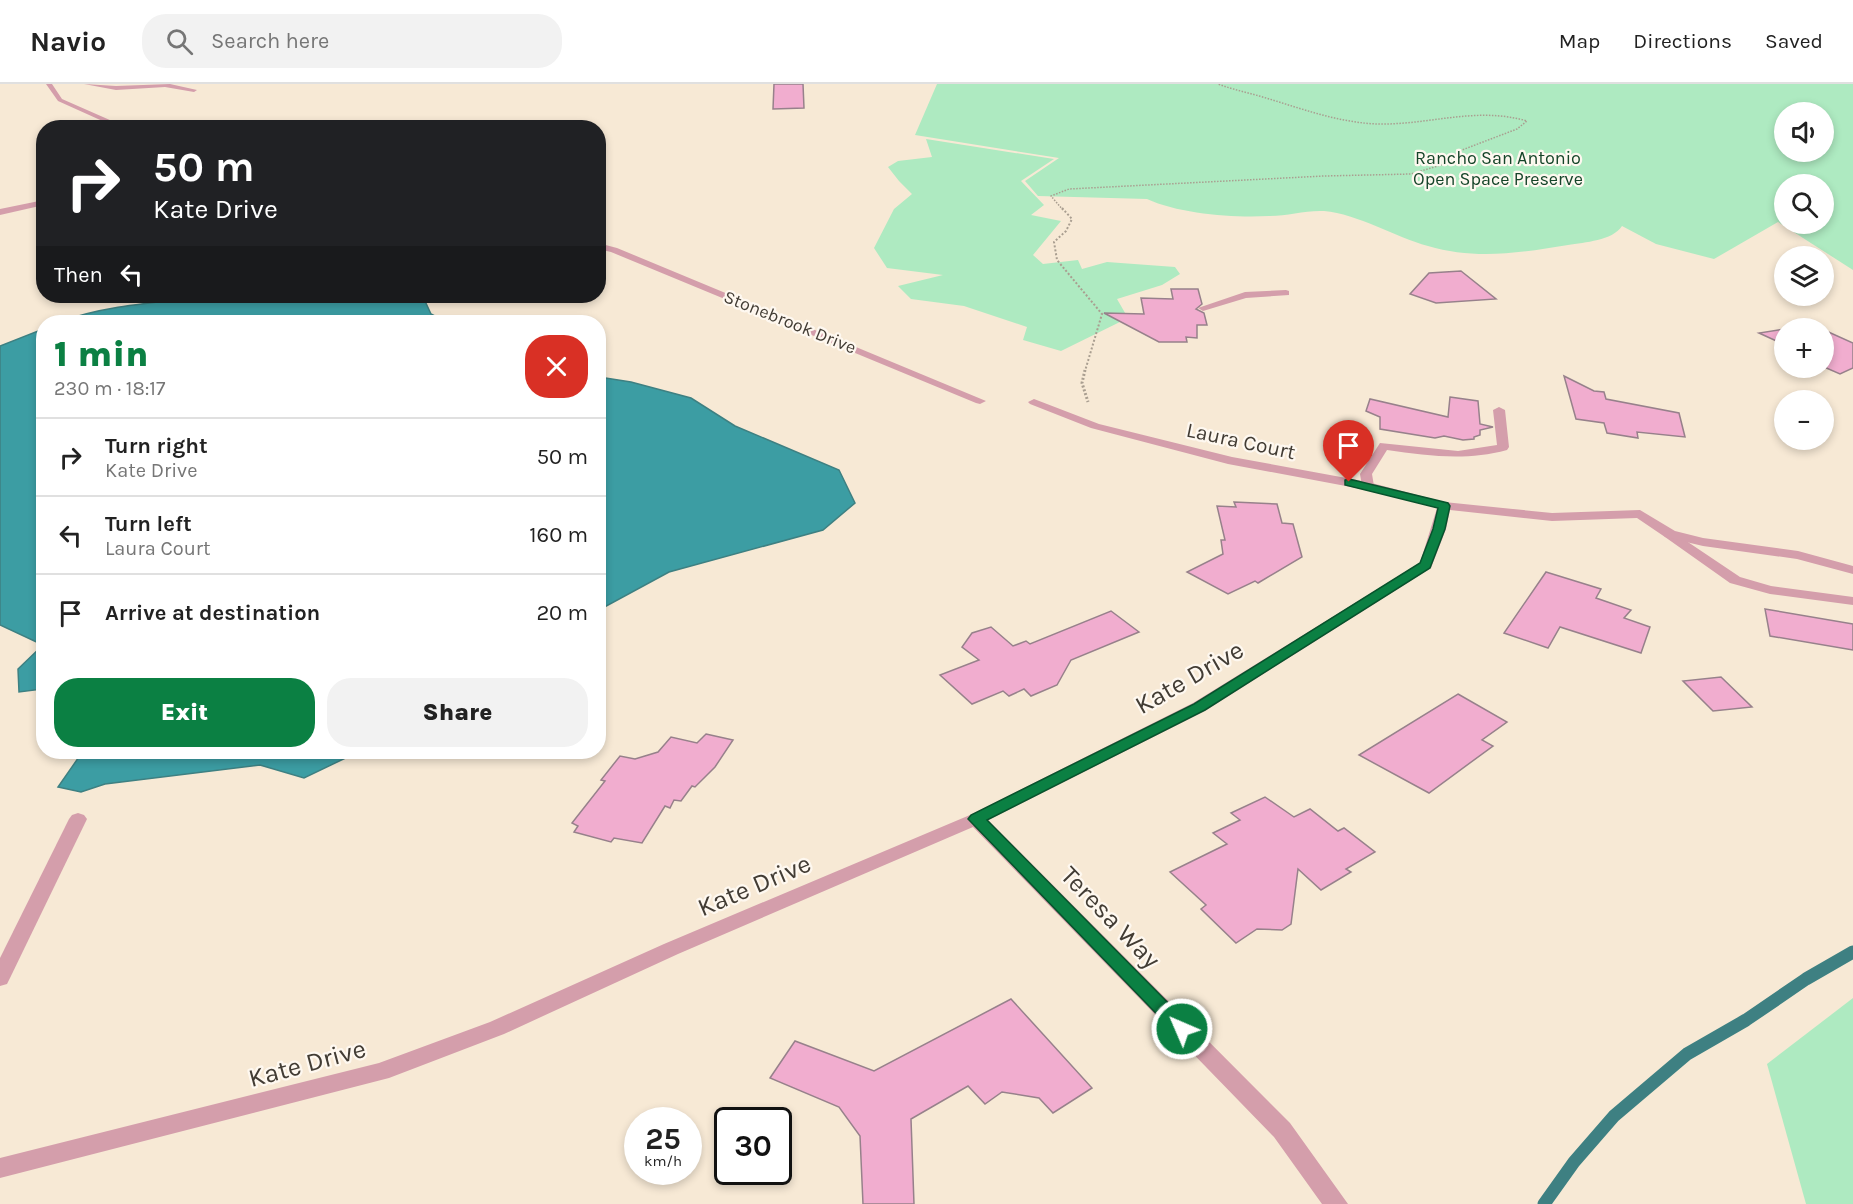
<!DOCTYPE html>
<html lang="en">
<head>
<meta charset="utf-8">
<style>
  :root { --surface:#fff; --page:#f2f2f2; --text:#222; --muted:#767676; --line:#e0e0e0; --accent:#0b8043 }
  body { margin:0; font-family:Karla,sans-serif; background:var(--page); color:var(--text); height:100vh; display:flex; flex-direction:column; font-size:22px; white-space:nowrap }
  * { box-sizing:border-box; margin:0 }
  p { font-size:20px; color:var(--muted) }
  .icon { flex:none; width:33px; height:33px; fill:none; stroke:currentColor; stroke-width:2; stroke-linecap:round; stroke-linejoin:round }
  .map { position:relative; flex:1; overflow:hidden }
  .sheet { position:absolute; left:36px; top:231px; width:570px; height:444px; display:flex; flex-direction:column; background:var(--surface); border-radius:24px; box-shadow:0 3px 9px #0003 }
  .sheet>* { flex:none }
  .guide { position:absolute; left:36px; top:36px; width:570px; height:183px; border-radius:24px; box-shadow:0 3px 9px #0003; background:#202124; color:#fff; overflow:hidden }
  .controls { position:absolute; left:1774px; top:18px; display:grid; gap:12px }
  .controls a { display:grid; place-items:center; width:60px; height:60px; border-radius:50%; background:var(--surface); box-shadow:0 3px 9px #0003; font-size:30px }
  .speed { position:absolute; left:624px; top:1023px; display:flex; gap:12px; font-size:30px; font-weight:700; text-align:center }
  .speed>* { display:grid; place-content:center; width:78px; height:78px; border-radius:50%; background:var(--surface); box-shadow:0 3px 9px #0003; line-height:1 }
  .speed small { font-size:15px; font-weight:400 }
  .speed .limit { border:3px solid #111; border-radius:9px; background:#fff; color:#111 }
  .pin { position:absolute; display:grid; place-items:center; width:51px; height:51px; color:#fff; margin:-62px -26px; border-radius:50% 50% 50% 0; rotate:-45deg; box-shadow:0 0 6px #0007 }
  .pin .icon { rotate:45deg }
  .me { position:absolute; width:66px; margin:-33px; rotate:315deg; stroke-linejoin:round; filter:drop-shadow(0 0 4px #0008) }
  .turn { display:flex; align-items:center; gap:21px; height:126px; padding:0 18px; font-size:27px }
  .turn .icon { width:78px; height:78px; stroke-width:2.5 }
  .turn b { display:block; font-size:42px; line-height:51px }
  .then { display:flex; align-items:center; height:57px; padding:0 18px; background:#0003; gap:12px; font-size:22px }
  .round { display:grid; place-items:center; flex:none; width:63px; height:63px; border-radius:24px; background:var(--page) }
  .summary { display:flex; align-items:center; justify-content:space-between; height:102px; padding:0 18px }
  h1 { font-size:36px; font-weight:800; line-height:45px; color:var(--accent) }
  .action { display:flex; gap:12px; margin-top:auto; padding:12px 18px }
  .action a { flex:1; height:69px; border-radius:24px; background:var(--accent); color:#fff; font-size:24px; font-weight:800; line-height:69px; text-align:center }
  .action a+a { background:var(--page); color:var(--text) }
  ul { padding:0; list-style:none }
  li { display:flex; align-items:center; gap:18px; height:78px; padding:0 18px; border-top:2px solid var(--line) }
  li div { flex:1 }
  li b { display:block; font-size:22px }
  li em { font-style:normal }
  header { display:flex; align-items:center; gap:36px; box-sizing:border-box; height:84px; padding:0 30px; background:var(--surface); border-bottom:2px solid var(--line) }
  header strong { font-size:28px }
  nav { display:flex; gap:33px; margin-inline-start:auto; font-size:21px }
  .search { width:420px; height:54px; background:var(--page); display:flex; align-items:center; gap:15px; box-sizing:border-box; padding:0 21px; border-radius:24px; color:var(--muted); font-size:22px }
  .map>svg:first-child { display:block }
  .green { fill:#aeeac1; fill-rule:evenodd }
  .water { fill:#3c9da3; stroke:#3e8082; stroke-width:1.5 }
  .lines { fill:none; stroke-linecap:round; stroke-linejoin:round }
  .stream { stroke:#3e8082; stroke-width:13 }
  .building { fill:#f1adcf; stroke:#97818b; stroke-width:1.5 }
  .path-far2 { stroke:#a99e90; stroke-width:1.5; stroke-dasharray:1.5 1.5; stroke-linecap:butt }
  .path-far1 { stroke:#a99e90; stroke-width:2; stroke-dasharray:2 2; stroke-linecap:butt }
  .path { stroke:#a99e90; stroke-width:3; stroke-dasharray:2 2; stroke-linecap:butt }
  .service { fill:#d49eab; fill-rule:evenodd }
  .minor { fill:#d49eab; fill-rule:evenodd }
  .route { fill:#0b8043; stroke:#07532c; stroke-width:1.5 }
  .labels { text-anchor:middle; stroke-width:4.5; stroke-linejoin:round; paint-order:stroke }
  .far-park-label { font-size:18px; fill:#154529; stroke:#fef8f0 }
  .far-street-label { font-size:18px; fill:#423c34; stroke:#fef8f0 }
  .street-label { font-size:21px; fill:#423c34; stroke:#fef8f0 }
  .near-street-label { font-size:26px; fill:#423c34; stroke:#fef8f0 }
</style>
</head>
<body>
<header>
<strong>Navio</strong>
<div class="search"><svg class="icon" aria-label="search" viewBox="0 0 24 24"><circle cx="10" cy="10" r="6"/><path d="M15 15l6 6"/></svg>Search here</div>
<nav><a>Map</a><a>Directions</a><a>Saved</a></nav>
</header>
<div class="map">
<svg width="1853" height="1120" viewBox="0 0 1853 1120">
  <rect width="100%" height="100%" fill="#f7e9d5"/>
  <g class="green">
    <path d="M937,0H1853V186L1778,138L1714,175L1656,160L1622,142C1612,157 1585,158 1568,161C1520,169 1475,176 1428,162C1395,153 1358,130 1324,127C1306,126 1287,132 1269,132C1233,134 1180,130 1147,115L1038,112L1025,97L1059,74L915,51ZM1785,28H1824V68H1785ZM1785,100H1824V140H1785Z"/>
    <path d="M926,55L1054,75L1021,97L1044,121L1031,131L1061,137L1033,171L1043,180L1078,176L1082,185L1107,178L1175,183L1180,190L1162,201L1117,215L1128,234L1061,267L1023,256L1027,243L964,222L911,215L898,202L943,191L887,184L874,164L894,125L912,110L899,97L888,83L898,77L932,73Z"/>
    <path d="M1853,914V1120H1806L1767,980Z"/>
  </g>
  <g class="water">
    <path d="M210,212H392L424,215L431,230L446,238H60C105,221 162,218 210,212Z"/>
    <path d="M43,245V609L42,605L19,608L18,585L43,561L0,541V262Z"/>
    <path d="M599,293L631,298L691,314L735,342L839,386L855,419L823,446L669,488L599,526Z"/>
    <path d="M78,668H358L304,694L260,681L105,700L81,708L58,703L81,670Z"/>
  </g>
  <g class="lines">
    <path class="stream" d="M1544,1120L1574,1078L1614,1032L1687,970L1746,936L1806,895L1853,868"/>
  </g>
  <g class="building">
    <path d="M774,0H803L804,24L773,25Z"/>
    <path d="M1461,187L1496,215L1436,219L1410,210L1429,189Z"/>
    <path d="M1171,205H1198L1202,220L1196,225L1204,229L1207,241H1197V254L1186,253L1187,258H1159L1104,229L1144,230L1141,214L1173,215Z"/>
    <path d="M1785,245V261L1759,249Z"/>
    <path d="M1824,246L1853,259V284L1840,290L1824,283Z"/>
    <path d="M1564,292L1594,307L1604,308L1606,315L1679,329L1685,353L1637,348L1638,354L1607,349L1604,339L1576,335Z"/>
    <path d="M1450,313L1478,317L1480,340L1493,343L1480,346V351L1474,353V355L1463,356L1444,352L1435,354L1380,345V333L1366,327L1370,315L1448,333Z"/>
    <path d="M1234,418L1277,420L1282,439L1293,440L1302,473L1258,499L1255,497L1228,510L1187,488L1223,470L1221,456H1225L1217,422L1236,423Z"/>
    <path d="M1546,488L1601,505L1596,514L1631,526L1624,534L1650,543L1641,569L1560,543L1548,564L1504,549Z"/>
    <path d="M1765,525L1853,540V566L1770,552Z"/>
    <path d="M1111,527L1139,548L1071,576L1057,601L1031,612L1024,605L1009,612L1003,607L972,620L940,591L979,576L962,563L972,549L991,543L1013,562L1026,557L1030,560Z"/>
    <path d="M1721,593L1752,623L1713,627L1683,597Z"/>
    <path d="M1458,610L1507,638L1482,656L1493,662L1429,709L1359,671Z"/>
    <path d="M706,650L733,656L715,683L695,703L692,702L681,717L674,716L670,724L665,722L642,759L614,754L611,758L574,748L578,742L572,739L605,697L601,696L620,672L635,675L658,668L671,653L697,659Z"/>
    <path d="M1265,713L1294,733L1310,725L1338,747L1344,744L1375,768L1346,785L1351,788L1321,806L1298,785L1291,840L1282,846L1257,845L1236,859L1201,825L1206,821L1170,788L1227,760L1213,749L1240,736L1231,729Z"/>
    <path d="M1011,915L1092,1004L1053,1029L1039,1014L1002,1008L985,1020L968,1002L911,1035L914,1120H863L860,1052L839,1023L770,994L795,957L874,987Z"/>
  </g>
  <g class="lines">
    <path class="path-far2" d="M1063,126L1051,112L1069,105L1324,92L1411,90L1441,81L1462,66L1517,45L1527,37C1479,23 1435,39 1387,40C1345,41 1306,26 1266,14C1250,9 1234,6 1218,0"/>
    <path class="path-far1" d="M1062,124L1072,135L1066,147L1054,158L1057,176L1102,230L1085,287"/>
    <path class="path" d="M1085,286L1082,299L1088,318"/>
    <g class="service">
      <path d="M84,0L116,2L170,0L197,6L194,8L165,3L116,6Z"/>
      <path d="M1286,206L1289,207V211L1246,214L1203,227L1198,224L1245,208Z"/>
      <path d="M1499,323L1505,326L1509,363L1507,366C1466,377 1429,372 1387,366L1372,390L1374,402L1372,405L1368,406L1362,402L1360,390L1380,359L1458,367L1497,361L1493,326Z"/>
      <path d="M1670,446L1740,493L1771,502L1853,513V521L1770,510L1730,499L1665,453L1663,450Z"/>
      <path d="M78,729L84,731L87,735L10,894L7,900L0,902V874L69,735L72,731Z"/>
    </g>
    <g class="minor">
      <path d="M46,0H52L62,15L128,44H118L58,17Z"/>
      <path d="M44,116V121L0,131V125Z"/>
      <path d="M598,159L617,164L986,317L980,320L976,319L611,168L598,165Z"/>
      <path d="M1034,315L1099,340L1232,373L1368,398L1444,418L1552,429L1640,426L1675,447L1703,454L1798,467L1853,482V490L1797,475L1703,462L1665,453L1637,434L1552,437L1450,426L1446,445L1431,484L1205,627L988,736L1290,1039L1348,1120H1322L1274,1053L973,743L678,870L504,950L389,994L0,1094V1074L379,979L490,938L664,860L970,731L1193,619L1420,479L1437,424L1367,406L1228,380L1091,344L1030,320L1028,318Z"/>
    </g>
  </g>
  <path class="route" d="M1349,395L1448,419L1450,422L1445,445L1430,484L1205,626L987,736L1189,940L1192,945L1189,950L1182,953L1176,950L968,735L971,731L1194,620L1420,479L1433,445L1438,424L1345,401V396Z"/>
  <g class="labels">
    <g class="far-park-label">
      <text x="1498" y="80">Rancho San Antonio<tspan x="1498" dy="21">Open Space Preserve</tspan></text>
    </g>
    <g class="far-street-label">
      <text transform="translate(790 238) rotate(22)" y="6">Stonebrook Drive</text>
    </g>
    <g class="street-label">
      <text transform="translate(1241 357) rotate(12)" y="7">Laura Court</text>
    </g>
    <g class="near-street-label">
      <text transform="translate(1189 593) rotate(-30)" y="9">Kate Drive</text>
      <text transform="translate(754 801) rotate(-23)" y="9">Kate Drive</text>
      <text transform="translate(1111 833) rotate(46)" y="9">Teresa Way</text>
      <text transform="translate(307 979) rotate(-15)" y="9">Kate Drive</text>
    </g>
  </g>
</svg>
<div class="controls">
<a><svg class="icon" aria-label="sound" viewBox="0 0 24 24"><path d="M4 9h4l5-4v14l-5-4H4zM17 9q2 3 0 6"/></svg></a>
<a><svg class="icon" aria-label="search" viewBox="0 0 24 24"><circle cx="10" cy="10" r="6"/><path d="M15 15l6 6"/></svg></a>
<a><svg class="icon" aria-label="layers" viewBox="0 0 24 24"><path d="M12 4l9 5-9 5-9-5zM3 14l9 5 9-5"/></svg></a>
<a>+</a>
<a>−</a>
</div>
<div class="speed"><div>25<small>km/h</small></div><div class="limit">30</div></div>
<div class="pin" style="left:1349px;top:398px;background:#d93025"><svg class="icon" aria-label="arrive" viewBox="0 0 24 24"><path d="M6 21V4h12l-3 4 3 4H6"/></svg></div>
<svg class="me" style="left:1182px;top:945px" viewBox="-20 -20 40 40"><circle r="17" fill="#0b8043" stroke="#fff" stroke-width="3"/><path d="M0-11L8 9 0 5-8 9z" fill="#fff"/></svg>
<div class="guide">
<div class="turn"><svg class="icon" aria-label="right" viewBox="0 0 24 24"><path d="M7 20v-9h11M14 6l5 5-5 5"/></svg><div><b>50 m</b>Kate Drive</div></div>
<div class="then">Then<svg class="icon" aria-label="left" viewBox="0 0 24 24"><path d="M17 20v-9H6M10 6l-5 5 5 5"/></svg></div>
</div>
<section class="sheet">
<div class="summary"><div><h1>1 min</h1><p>230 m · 18:17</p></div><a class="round" style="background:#d93025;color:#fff"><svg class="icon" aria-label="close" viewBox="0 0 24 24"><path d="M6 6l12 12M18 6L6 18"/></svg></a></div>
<ul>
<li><svg class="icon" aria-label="right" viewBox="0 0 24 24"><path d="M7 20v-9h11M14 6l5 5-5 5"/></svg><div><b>Turn right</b><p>Kate Drive</p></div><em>50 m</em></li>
<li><svg class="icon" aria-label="left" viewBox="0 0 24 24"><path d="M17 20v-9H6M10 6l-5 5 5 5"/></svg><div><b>Turn left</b><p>Laura Court</p></div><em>160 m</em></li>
<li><svg class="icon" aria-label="arrive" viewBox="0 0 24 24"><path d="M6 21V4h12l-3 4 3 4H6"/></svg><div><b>Arrive at destination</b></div><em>20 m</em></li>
</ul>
<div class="action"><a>Exit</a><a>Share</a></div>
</section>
</div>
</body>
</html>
